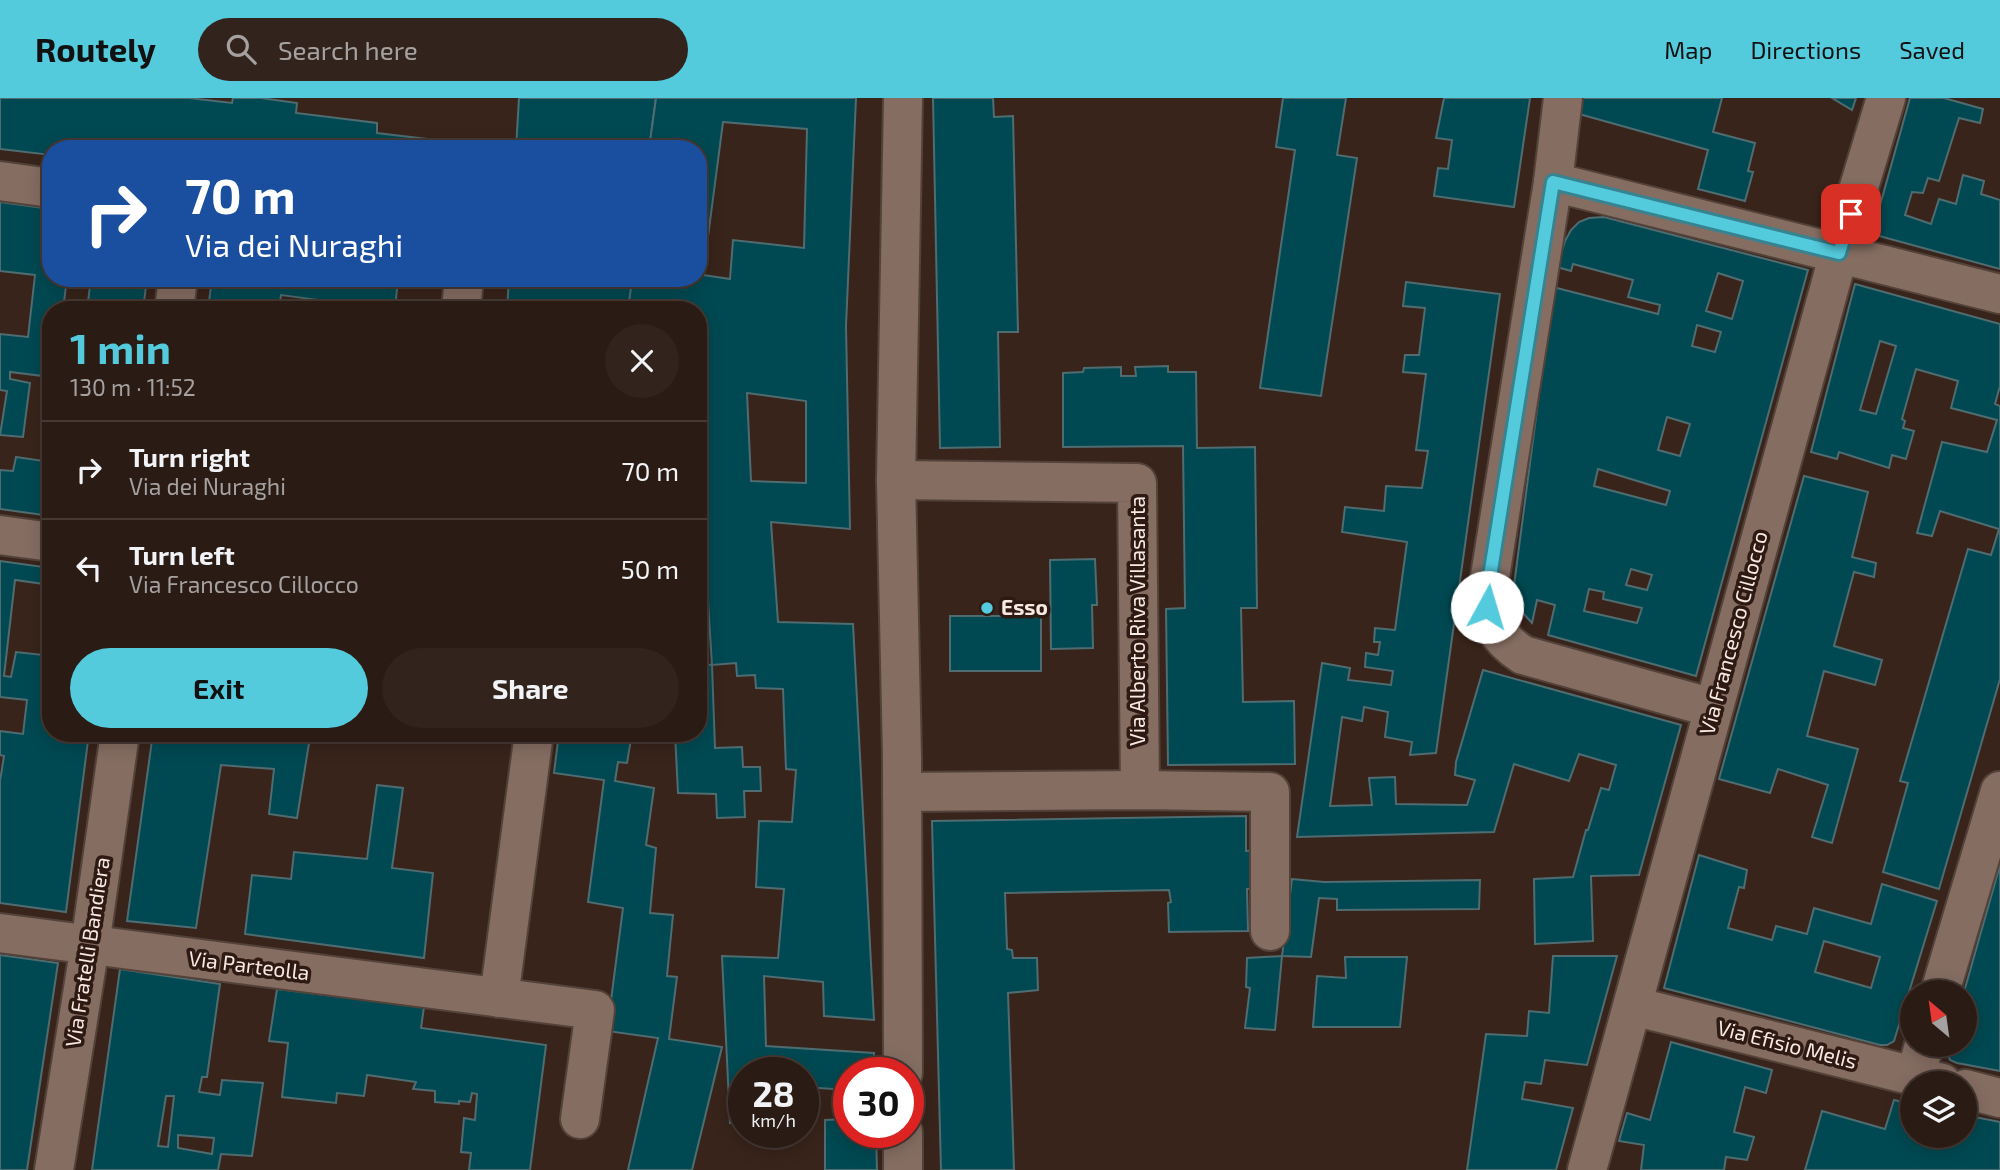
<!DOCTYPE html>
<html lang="en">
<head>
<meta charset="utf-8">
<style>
  :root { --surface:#2a1b14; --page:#32241d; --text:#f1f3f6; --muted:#a5a1a0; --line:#463934; --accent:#54cadd }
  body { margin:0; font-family:"Exo 2",sans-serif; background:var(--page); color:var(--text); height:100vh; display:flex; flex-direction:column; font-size:26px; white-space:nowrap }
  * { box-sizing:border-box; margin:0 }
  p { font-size:23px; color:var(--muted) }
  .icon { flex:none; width:38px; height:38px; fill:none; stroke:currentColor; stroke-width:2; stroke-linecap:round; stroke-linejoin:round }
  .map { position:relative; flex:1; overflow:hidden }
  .side { position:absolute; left:42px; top:203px; width:665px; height:441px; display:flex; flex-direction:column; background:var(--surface); border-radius:28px; box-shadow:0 4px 18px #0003,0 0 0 2px var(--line) }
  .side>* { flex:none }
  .guide { position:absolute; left:42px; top:42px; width:665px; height:147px; border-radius:28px; box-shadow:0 4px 18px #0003,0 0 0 2px var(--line); background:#1a4fa0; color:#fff; overflow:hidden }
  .needle { width:46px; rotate:331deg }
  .fabs { position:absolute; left:1900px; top:882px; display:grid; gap:14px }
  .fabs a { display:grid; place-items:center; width:77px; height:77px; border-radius:50%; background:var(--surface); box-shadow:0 4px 18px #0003,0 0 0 2px var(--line); font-size:35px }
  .speed { position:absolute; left:728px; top:959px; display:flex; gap:14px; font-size:35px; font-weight:700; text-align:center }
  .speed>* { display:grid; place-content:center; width:91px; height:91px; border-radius:50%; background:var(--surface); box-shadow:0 4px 18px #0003,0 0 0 2px var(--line); line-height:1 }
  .speed small { font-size:18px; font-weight:400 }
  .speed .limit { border:10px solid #d22; background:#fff; color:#111 }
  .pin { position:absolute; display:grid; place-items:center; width:60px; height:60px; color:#fff; margin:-30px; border-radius:14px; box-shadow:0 4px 10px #0006 }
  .me { position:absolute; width:77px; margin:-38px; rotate:6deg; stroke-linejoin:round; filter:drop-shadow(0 0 5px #0008) }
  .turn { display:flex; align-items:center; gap:24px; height:147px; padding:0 28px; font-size:32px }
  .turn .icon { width:91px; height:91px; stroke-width:2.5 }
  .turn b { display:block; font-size:49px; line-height:60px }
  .round { display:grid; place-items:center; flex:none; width:74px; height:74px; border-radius:37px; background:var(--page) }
  .overview { display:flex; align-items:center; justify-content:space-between; height:119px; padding:0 28px }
  h1 { font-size:42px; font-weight:700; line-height:52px; color:var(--accent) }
  .primary-button { display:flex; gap:14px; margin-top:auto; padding:14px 28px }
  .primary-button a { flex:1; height:80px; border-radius:42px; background:var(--accent); color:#111; font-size:28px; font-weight:700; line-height:80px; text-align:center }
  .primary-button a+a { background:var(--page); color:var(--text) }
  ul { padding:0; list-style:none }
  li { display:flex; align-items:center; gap:21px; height:98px; padding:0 28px; border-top:2px solid var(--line) }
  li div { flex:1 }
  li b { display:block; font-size:26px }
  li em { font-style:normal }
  header { display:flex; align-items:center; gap:42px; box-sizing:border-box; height:98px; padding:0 35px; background:var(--accent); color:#111 }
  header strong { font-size:33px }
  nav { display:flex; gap:38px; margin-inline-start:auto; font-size:24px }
  .search { width:490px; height:63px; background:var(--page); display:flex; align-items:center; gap:18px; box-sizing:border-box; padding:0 24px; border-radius:38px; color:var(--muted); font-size:26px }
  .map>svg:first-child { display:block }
  .building { fill:#004952; stroke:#4f6c71; stroke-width:2; fill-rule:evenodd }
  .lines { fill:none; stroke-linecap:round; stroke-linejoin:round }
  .minor-casing { stroke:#53423a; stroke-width:42 }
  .tertiary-casing { stroke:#53423a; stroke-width:42 }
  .minor { stroke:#856d62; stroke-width:38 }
  .tertiary { stroke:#856d62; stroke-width:38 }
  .route-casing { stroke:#378390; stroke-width:18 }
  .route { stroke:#54cadd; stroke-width:12 }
  .poi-dot { fill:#54cadd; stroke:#2e1a12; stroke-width:2.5 }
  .labels { text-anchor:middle; stroke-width:7; stroke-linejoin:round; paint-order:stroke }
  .poi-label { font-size:21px; font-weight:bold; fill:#f7e9e3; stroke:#2e1a12; text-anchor:start }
  .street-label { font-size:21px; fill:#f7e9e3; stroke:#2e1a12 }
</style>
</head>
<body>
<header>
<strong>Routely</strong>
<div class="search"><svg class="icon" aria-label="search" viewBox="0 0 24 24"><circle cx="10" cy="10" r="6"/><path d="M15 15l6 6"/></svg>Search here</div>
<nav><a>Map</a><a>Directions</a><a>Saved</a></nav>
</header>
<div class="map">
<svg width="2000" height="1072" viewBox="0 0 2000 1072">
  <rect width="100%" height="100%" fill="#38241b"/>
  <g class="building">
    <path d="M0,0H189L232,5L233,0H261L297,5L296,15L377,25V35L513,51H51V57L0,51Z"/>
    <path d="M519,0H656L649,51H516Z"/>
    <path d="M656,0H856L846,228L850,431L771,424L778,524L853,526L874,922L824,918L823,884L764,878L766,948L874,955V975H849V992L803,989V975H744V1024L730,1025L722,858L778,860L784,791L756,789L759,723L792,724L796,672L786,671L783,591L756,590L755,577L737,578L736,565L712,567L708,504H698V447H705L698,297V212H628L632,180H698V51H649ZM723,24L807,31L804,150L733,142L730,181L703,177ZM747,295L806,303V385L751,383Z"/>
    <path d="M933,0H993L994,19L1013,18L1018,234H998L1000,349L940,350Z"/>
    <path d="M1283,0H1346L1337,57L1357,60L1321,298L1260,290L1295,52L1276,49Z"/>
    <path d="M1444,0H1530L1514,109L1434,98L1438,70L1448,71L1452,42L1436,40Z"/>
    <path d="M1581,0H1722L1713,34L1755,45L1748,73L1753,74L1745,103L1698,91L1708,52L1579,16Z"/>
    <path d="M1832,0H1856L1852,12Z"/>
    <path d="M1910,0H1944L1983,11L1980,25L1959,20L1939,83L1928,80L1923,95L1912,94L1905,117L1931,126L1939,101L1956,106L1963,77L1984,83L1981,96L2000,102V171L1872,136Z"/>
    <path d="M0,104L51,111V180H67L63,212H51V279L10,274V281L30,285L23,339L0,337L7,293L0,292V236L28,239L35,177L0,173Z"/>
    <path d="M1604,119L1808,172L1696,578L1548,537L1555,507L1537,502L1532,525L1520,512L1513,495L1553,189L1658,216L1660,207L1628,199L1633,182L1573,166L1571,173L1557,169L1565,143L1571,132L1579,124L1589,120ZM1718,175L1743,183L1732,221L1706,213ZM1697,227L1721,234L1715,254L1692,248ZM1667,319L1690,326L1680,358L1658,352ZM1598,371L1670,393L1666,407L1594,388ZM1631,471L1652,477L1647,492L1626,487ZM1589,491L1604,494L1603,501L1642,510L1637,525L1584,513Z"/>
    <path d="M91,180H147L143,212H87Z"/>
    <path d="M212,180H398L395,212H326L327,203L281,197L279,212H208Z"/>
    <path d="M509,180H632L628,212H507Z"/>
    <path d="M1406,184L1500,196L1436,655L1410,657L1412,644L1385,639L1388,614L1364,609L1362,623L1342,619L1330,708L1372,707L1369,680L1395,679L1396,706L1467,707L1475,682L1455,677L1456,664L1483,572L1681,627L1639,777L1591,778L1593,843L1535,846L1534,781L1573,779L1586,732H1588L1601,690L1609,692L1616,667L1579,656L1569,683L1514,666L1494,734L1297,739L1322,565L1350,570L1348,582L1391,587L1393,573L1365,569L1366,555L1378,557L1380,544H1374L1375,530L1395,532L1407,444L1342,434L1345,409L1384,413L1386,388L1422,390L1428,353L1416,352L1426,276L1403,274L1405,257H1419L1425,210L1403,208Z"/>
    <path d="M1855,186L2000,226V288L1995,306L2000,308V581L1939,791L1883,774L1908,685L1900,683L1968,451L1991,457L1999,431L1940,413L1932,438L1917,435L1942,344L1987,354L1997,322L1951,310L1958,283L1916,271L1902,321L1905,323L1903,330L1914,333L1906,361L1892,357L1889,370L1839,354L1837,361L1811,354ZM1880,243L1896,248L1876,316L1860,312Z"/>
    <path d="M1168,268V274H1196L1197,350L1255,349L1257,510H1241L1243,604L1294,603L1295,666L1168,667L1166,511L1185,510L1183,348L1063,349V275L1083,274L1084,270L1121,269V278H1136L1135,269Z"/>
    <path d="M16,359L51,364V418L0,411V372L13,373Z"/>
    <path d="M1804,378L1868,394L1852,459L1876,465L1874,479L1854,474L1834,548L1882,562L1875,587L1824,573L1807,638L1858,651L1832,745L1812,739L1828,687L1778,671L1770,695L1719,681Z"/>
    <path d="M1095,461L1097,507H1092L1093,550L1051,551L1050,462Z"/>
    <path d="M0,463L51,470V487L15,482L4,578L11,579L16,554L43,557L51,509V635H89L66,814L0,805V683L4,658L0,657V633L23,636L27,602L0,599Z"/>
    <rect x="950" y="518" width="91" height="55"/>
    <path d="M698,565L712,567L715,650L742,649L743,669H760L761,693H744L745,719L717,720L716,696L678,695L675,635H698Z"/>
    <path d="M153,635H282L310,639L297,720L269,716L274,671L221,667L196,830L127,823Z"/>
    <path d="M559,635H632L627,665L618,664L615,683L654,690L646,747L656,750L650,815L673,817L667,878L677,879L669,941L722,949L692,1072H628L658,940L607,933L623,810L588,804L604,682L554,675Z"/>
    <path d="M377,687L403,690L392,770L433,775L424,860L245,836L252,777L291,781L294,754L367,761Z"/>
    <path d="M1246,718V753L1256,752L1258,790L1247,791L1248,833L1169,834L1168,805L1171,804L1169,792L1005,795L1007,851L1012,852L1013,860H1037L1038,892L1008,895L1014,1072H941L932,723Z"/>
    <path d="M1699,757L1747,772L1744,790L1739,789L1728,830L1772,842L1776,828L1807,836L1814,810L1871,826L1882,786L1937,803L1894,943L1887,947H1880L1664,890ZM1824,843L1880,859L1871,890L1815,874Z"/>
    <path d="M2000,767V973L1957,965L1950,962L1947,955L1949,947H1965L1964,894Z"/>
    <path d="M1292,781L1324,784L1480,782L1479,811L1337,812V801L1319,800L1311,859L1282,858Z"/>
    <path d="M0,857L58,865L27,1072H0Z"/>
    <path d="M1282,858L1275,932L1245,930L1250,890L1246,889L1247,860Z"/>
    <path d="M1553,858H1617L1587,967L1545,962L1541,986L1525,984L1522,1001L1573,1010L1556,1072H1467L1486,936L1527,938L1529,913L1549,915Z"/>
    <path d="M1345,859H1407L1400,929H1313L1317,878L1346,880Z"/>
    <path d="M120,871L220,886L207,979H202L199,994L220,997L222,982L263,985L252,1058L221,1056L218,1072H92ZM166,998H174L168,1049L158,1048ZM178,1037L214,1040L212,1056L178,1050Z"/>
    <path d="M277,891L424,909L421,930L546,947L530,1072H469L471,1055L461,1054L464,1020L475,1022L477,996L472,995L470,1004L459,1003V1006L435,1004V993L413,991L416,984L367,977L364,998L337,995L336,1005L282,999L288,945L269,943Z"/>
    <path d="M1671,944L1772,972L1766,995L1745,989L1734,1034L1754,1039L1747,1062L1726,1059L1724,1072H1641L1644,1047L1619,1043L1627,1015L1650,1022Z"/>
    <path d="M1894,1002L1913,1006V1038H1965V1017L2000,1024V1072H1805L1822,1013L1885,1031Z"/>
    <path d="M849,1021V1034H876L877,1072H825V1022Z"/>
  </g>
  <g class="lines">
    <g class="minor-casing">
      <g id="minor">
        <path d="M1563,0L1553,84L1488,491C1487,522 1497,540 1523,557L1713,610"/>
        <path d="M0,83L51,90"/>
        <path d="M1553,84L2000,196"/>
        <path d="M174,212L178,180"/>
        <path d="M461,212L464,180"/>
        <path d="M896,382L1137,385L1140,692"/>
        <path d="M0,437L51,444"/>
        <path d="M902,694L1140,692L1270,694V833"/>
        <path d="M0,835L595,912L580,1021"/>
        <path d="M1940,894L2000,693"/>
        <path d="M499,900L534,635"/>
        <path d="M1633,908L1942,985"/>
        <path d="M1915,979L1924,947"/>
        <path d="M1965,991L2000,1000"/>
        <path d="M54,1072L90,847L120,635"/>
        <path d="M1587,1072L1839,155L1886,0"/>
      </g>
    </g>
    <g class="tertiary-casing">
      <g id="tertiary">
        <path d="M903,975L902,658L896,382L903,0"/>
        <path d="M903,1034V1072"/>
      </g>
    </g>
    <use href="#minor" class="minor"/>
    <use href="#tertiary" class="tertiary"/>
  </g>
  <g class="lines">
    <g class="route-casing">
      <path id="route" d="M1487,509L1488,491L1553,84L1839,155L1851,116"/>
    </g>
    <use href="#route" class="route"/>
  </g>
  <circle class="poi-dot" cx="987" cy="510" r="7"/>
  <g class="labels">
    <g class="poi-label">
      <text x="1001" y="517">Esso</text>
    </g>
    <g class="street-label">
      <text transform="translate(1138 523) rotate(-90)" y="7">Via Alberto Riva Villasanta</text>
      <text transform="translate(1734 535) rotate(-75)" y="7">Via Francesco Cillocco</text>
      <text transform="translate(88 854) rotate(-81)" y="7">Via Fratelli Bandiera</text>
      <text transform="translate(249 868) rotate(7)" y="7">Via Parteolla</text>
      <text transform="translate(1787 947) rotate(14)" y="7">Via Efisio Melis</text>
    </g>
  </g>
</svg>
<div class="fabs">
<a><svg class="needle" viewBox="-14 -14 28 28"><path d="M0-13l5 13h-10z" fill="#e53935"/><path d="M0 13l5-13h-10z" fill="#a5a1a0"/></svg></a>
<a><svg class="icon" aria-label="layers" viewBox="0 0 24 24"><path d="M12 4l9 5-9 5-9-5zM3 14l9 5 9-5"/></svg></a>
</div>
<div class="speed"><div>28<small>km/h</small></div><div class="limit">30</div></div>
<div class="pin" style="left:1851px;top:116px;background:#d93025"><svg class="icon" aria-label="arrive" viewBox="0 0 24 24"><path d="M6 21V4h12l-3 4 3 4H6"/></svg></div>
<svg class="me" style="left:1487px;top:509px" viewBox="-20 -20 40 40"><circle r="19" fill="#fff"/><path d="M0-13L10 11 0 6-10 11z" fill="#54cadd"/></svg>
<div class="guide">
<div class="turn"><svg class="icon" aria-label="right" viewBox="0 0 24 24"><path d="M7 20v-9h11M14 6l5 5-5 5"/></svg><div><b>70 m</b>Via dei Nuraghi</div></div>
</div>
<section class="side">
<div class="overview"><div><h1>1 min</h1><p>130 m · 11:52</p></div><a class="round"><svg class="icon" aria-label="close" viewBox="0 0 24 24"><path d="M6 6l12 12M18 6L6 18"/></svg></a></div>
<ul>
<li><svg class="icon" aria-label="right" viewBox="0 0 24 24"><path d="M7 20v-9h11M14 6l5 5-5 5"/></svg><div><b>Turn right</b><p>Via dei Nuraghi</p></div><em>70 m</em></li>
<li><svg class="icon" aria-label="left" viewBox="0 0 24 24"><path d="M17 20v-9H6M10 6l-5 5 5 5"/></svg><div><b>Turn left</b><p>Via Francesco Cillocco</p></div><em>50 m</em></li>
</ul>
<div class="primary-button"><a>Exit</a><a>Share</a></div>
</section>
</div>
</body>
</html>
